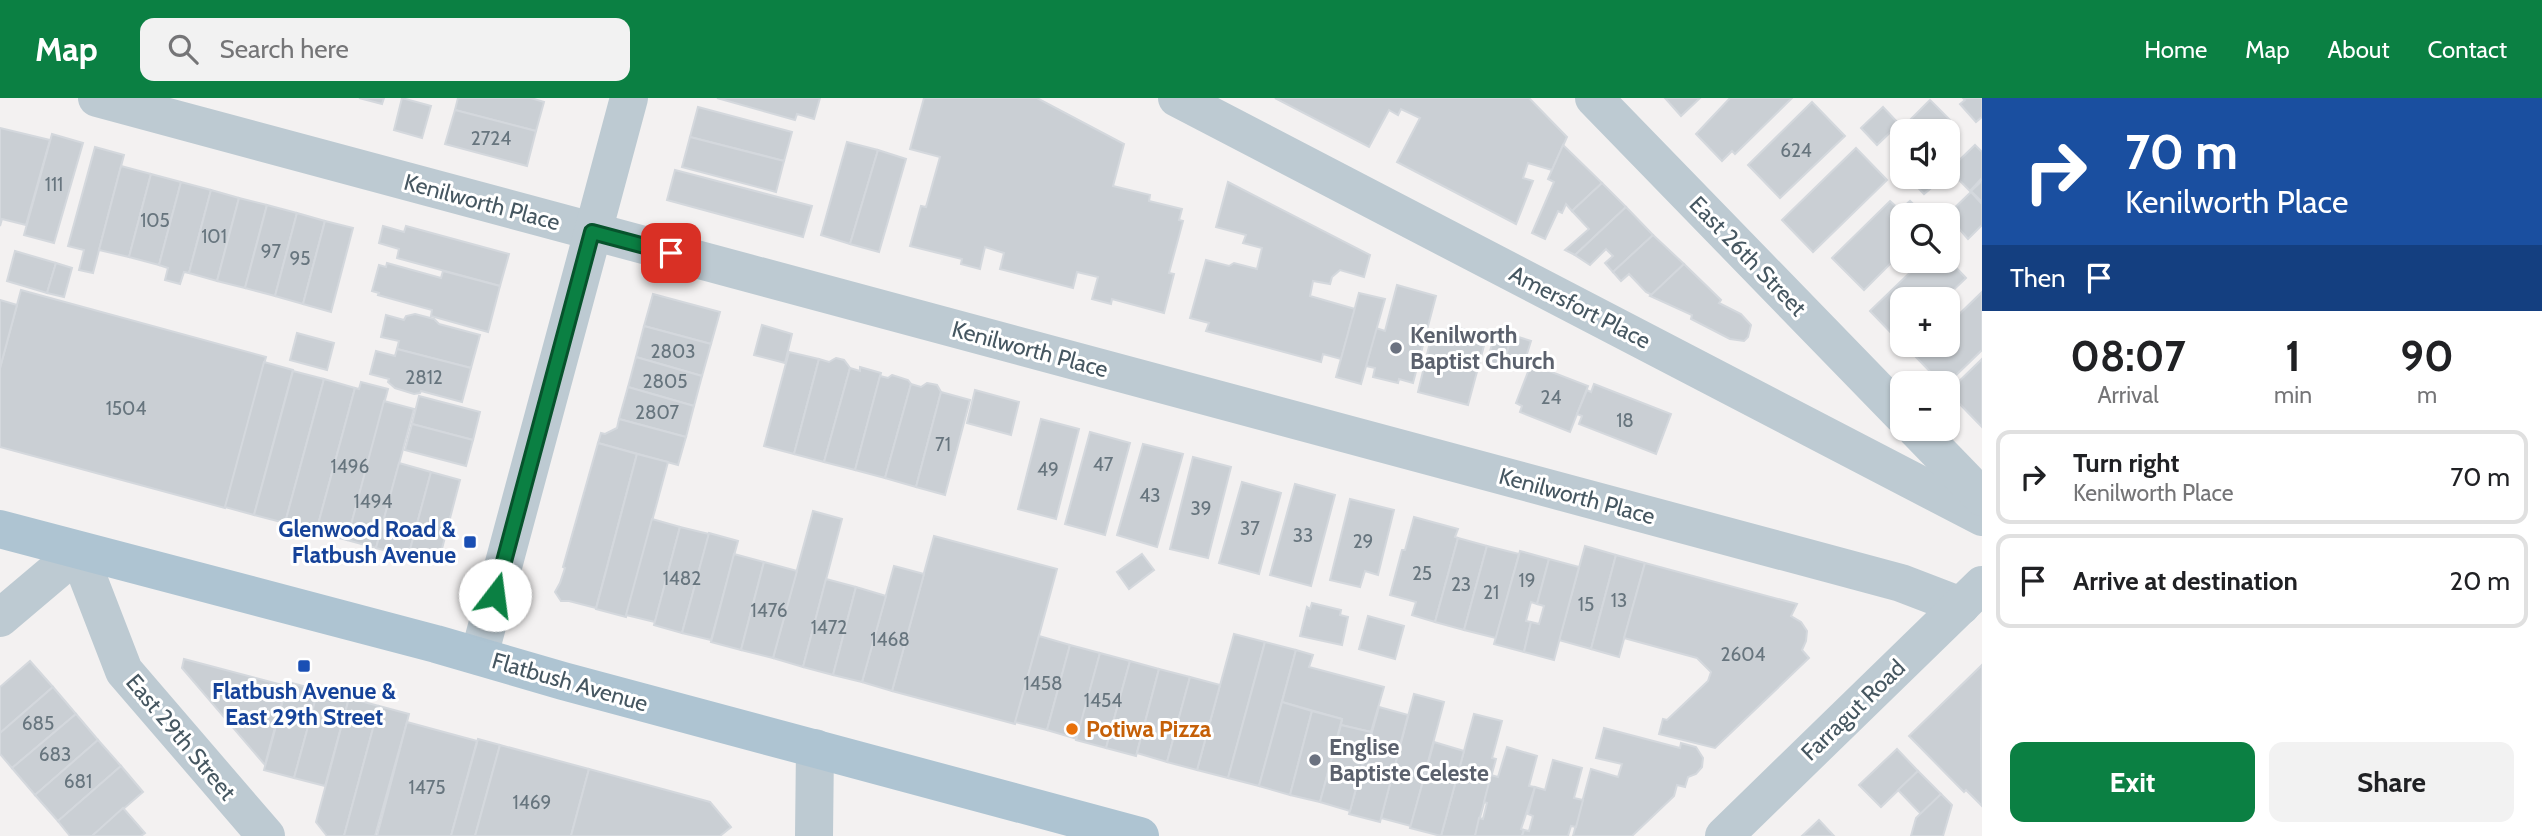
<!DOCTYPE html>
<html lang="en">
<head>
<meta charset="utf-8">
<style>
  :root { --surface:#fff; --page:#f2f2f2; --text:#202124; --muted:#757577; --line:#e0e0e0; --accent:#0b8043 }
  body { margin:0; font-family:Cabin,sans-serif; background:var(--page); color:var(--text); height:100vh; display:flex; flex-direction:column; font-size:26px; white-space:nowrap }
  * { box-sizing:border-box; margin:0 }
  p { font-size:23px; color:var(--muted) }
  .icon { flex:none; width:38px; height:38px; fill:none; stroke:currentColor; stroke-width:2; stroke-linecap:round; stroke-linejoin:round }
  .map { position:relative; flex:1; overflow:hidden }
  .sheet { display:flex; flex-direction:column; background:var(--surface); width:560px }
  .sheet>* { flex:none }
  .banner { background:#1a4fa0; color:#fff; overflow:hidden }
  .buttons { position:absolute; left:1890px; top:21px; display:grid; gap:14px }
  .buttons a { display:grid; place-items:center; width:70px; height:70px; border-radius:14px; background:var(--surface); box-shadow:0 2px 5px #0004; font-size:35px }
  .pin { position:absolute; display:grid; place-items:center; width:60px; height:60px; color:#fff; margin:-30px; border-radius:14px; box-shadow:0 4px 10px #0006 }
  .me { position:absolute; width:77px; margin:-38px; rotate:15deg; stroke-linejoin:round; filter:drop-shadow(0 0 5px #0008) }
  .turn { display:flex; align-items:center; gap:24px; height:147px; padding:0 28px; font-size:32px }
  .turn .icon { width:91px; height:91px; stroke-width:2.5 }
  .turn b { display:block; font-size:49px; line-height:60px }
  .then { display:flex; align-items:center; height:66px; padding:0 28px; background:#0003; gap:14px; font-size:26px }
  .eta { display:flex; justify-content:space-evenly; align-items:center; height:119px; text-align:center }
  .eta b { font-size:42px; font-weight:700; line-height:49px }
  .cta { display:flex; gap:14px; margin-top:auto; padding:14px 28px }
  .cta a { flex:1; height:80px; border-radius:14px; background:var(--accent); color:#fff; font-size:28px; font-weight:700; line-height:80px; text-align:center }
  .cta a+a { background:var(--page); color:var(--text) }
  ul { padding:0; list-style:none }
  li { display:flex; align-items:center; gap:21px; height:94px; margin:0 14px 10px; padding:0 14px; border:4px solid var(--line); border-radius:14px }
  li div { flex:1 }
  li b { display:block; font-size:26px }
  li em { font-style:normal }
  header { display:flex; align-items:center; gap:42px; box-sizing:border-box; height:98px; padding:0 35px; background:var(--accent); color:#fff }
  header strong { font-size:33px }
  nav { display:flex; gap:38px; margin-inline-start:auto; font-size:24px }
  .search { width:490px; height:63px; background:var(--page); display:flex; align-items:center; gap:18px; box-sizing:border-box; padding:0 24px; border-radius:14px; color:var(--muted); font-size:26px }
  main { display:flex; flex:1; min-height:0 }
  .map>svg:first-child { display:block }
  .building { fill:#cacfd4; stroke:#d4d8dd; stroke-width:2 }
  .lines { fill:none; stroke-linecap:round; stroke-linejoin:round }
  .street { stroke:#bdcad2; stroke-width:38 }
  .primary { stroke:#aec4d2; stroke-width:38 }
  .route-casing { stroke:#07532c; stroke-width:18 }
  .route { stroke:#0b8043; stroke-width:12 }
  .worship-dot { fill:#6b7280; stroke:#fff; stroke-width:2.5 }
  .transit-dot { fill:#1a4fb4; stroke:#fff; stroke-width:2.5 }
  .food-dot { fill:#e8710a; stroke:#fff; stroke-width:2.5 }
  .labels { text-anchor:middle; stroke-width:6; stroke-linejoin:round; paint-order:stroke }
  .number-label { font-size:19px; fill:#67757e }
  .street-label { font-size:23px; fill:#465761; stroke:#fff }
  .worship-label { font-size:23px; font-weight:bold; fill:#5b616d; stroke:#fff; text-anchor:start }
  .transit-label { font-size:23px; font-weight:bold; fill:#164399; stroke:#fff; text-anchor:end }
  .food-label { font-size:23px; font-weight:bold; fill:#c56008; stroke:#fff; text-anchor:start }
</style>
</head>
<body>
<header>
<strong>Map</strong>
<div class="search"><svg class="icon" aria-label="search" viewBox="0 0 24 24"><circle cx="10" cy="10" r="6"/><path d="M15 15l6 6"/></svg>Search here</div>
<nav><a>Home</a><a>Map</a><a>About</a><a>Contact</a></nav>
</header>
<main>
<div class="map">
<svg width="1982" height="738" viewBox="0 0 1982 738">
  <rect width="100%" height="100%" fill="#f3f1f1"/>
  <g class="building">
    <path d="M359,0H384L382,6Z"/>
    <path d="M402,0L431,8L422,40L394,32Z"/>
    <path d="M458,0H531L544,4L536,33L455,12Z"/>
    <path d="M717,0H820L814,21L797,16L795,22Z"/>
    <path d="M924,0H1037L1124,46L1113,88L1150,97L1149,103L1182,111L1179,122L1183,123L1169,175L1174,176L1164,215L1112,201L1111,206L1092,201L1098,179L1077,174L1073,190L1000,171L1004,155L985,149L980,171L961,166L962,161L910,148L921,108L926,109L940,59L910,51Z"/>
    <path d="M1275,0H1529L1567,39L1552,72L1528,65L1523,80L1533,83L1516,126L1397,64L1420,20L1401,11L1398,17L1389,12L1369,49Z"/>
    <path d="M1665,0H1700L1681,18Z"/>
    <path d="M1730,0H1792L1735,56L1732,53L1722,63L1696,36Z"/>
    <path d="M1963,0H1982V19L1976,24L1960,6L1965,2Z"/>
    <path d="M1930,2L1950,22L1940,33H1913L1906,26Z"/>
    <path d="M1812,4L1845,38L1780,100L1748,67Z"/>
    <path d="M698,9L792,34L784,63L690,39Z"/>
    <path d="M1883,9L1899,26L1877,47L1861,30Z"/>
    <path d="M455,12L536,33L527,68L445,46Z"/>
    <path d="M0,30L50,42L26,127L2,121L0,128Z"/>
    <path d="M52,36L83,45L54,145L24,137Z"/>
    <path d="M690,39L784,63L776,94L682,69Z"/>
    <path d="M847,44L878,52L850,146L821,137Z"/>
    <path d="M1563,47L1602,85L1572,113L1566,106L1562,115L1558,113L1545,141L1532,135L1554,84L1548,81Z"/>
    <path d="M1975,47L1982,54V80L1970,93L1949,72Z"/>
    <path d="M95,49L124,57L93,175L79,172L84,152L68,148Z"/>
    <path d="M1856,50L1887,82L1813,154L1782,122Z"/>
    <path d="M878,52L906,61L879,154L850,146Z"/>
    <path d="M121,68L151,76L129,159L99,152Z"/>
    <path d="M675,72L812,108L803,139L667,102Z"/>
    <path d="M151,76L181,84L159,167L129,159Z"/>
    <path d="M1908,79H1944L1924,96Z"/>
    <path d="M1982,83V104L1971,93Z"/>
    <path d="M181,84L211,92L189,175L184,174L180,186L165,182L168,170L159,167Z"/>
    <path d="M1228,84L1370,157L1364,179L1340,172L1332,179L1330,186L1313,183L1310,198L1355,211L1341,261L1323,256L1321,264L1206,233L1209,225L1190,220L1206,162L1229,168L1234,165L1257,171L1262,150L1243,145L1246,137L1216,129Z"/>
    <path d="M1602,85L1626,109L1575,157L1565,152L1589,131L1572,113Z"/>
    <path d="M211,92L239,100L217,183L189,175Z"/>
    <path d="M1971,94L1982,106V127L1968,141L1947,117Z"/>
    <path d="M239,100L267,107L245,190L217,183Z"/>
    <path d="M1890,103L1900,112L1910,103L1924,117H1902V154L1864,192L1832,160Z"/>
    <path d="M267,107L297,115L275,198L245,190Z"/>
    <path d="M1626,109L1653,137L1613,174L1605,165L1613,158L1606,151L1590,167L1575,157Z"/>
    <path d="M297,115L325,123L303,206L275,198Z"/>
    <path d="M325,123L353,130L331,214L303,206Z"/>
    <path d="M383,128L404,134L406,128L509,156L500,188L397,160L399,151L379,145Z"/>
    <path d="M1653,137L1684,166L1652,197L1646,194L1629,176L1621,183L1613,174Z"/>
    <path d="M15,153L56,165L47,195L7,183Z"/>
    <path d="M1948,161L1966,180L1944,201H1902V242L1900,244L1870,213L1922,163Z"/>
    <path d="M56,165L72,170L64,199L47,195Z"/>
    <path d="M387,165L441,180L443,173L500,188L488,234L431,218L432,212L378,197L379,195L372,193L379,167L386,169Z"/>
    <path d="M1684,166L1721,202L1719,205L1741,216L1751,227L1748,239L1744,243L1730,241L1691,221L1692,217L1650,198Z"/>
    <path d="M1397,187L1436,198L1413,285L1399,281L1398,285L1373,279L1375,270L1366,268L1376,230L1385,233Z"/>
    <path d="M21,192L266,259L225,410L0,349V270Z"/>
    <path d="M1982,194V252L1948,285H1941L1915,258L1927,247H1948V227Z"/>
    <path d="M1359,195L1385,201L1361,286L1336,279Z"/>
    <path d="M653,196L720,214L711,246L644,228Z"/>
    <path d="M0,202L17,207L0,270Z"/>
    <path d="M415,216L434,221L439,226L480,237L471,270L397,251L399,243L381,239L386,217L404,222L406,218Z"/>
    <path d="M762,227L792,236L785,265L754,257Z"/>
    <path d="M644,228L711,246L702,278L636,259Z"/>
    <path d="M1448,228L1468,232L1466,239L1485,244L1468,307L1418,294L1431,240L1444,243Z"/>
    <path d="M1496,233L1512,237L1503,268L1487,263Z"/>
    <path d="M297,235L334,245L327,272L290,262Z"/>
    <path d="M1512,237L1531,243L1522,272L1503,268Z"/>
    <path d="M397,251L471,270L462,304L421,293L420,295L414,296L395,290L388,284L389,281L370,276L376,253L395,258Z"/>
    <path d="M789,254L819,261L794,356L764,348Z"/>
    <path d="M636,259L702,278L694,308L628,289Z"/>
    <path d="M836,260L844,262L850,270L824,364L794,356L819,261L829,264Z"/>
    <path d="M1982,261V329L1948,294Z"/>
    <path d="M264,264L293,272L254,417L225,409Z"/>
    <path d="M1531,266L1588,288L1570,334L1520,314L1522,308L1516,305Z"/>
    <path d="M860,269L881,275L855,372L824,364L850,270L860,273Z"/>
    <path d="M293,273L324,281L285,425L254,417Z"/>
    <path d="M892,277L908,282L911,286L885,380L855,372L880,278L888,280Z"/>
    <path d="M324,281L355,290L316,434L285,425Z"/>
    <path d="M361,284L388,291L347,442L316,434L355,290L359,291Z"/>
    <path d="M927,285L937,287L941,294L916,389L885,380L911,286L921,289Z"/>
    <path d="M1594,286L1671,316L1656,356L1579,326L1582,318L1577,316L1587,292L1591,294Z"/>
    <path d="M628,289L694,308L686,339L619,321Z"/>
    <path d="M975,292L1019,304L1011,337L967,325Z"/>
    <path d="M941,294L970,302L945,397L916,389Z"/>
    <path d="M419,298L480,314L473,342L412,326Z"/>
    <path d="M384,303L414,311L376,450L347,442Z"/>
    <path d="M619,321L686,339L678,367L598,345L601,335L605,336L617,330Z"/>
    <path d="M1041,321L1079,331L1056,421L1018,411Z"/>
    <path d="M412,326L473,342L466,368L405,352Z"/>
    <path d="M1090,334L1130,345L1105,437L1065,426Z"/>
    <path d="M598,345L637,356L596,510L569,503H561L555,494L560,485L565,470L563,469Z"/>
    <path d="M1143,346L1183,356L1157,449L1117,437Z"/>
    <path d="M637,356L668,364L626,519L596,511Z"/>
    <path d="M1193,359L1231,369L1208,460L1170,451Z"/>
    <path d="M399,365L431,374L408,459L376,450Z"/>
    <path d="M431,374L460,382L438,466L408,459Z"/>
    <path d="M1242,384L1281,395L1259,476L1219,465Z"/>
    <path d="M1295,386L1335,397L1311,488L1270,477Z"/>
    <path d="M1350,401L1394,412L1378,477L1365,473L1360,489L1330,482Z"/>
    <path d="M813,413L842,421L803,569L773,560Z"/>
    <path d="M1414,419L1458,431L1455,439L1458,440L1435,524L1412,517L1416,504L1390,497L1402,452H1405Z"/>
    <path d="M652,421L680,429L655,524L626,517Z"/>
    <path d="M680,429L709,436L682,535L654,527Z"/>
    <path d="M709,435L738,443L711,542L682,535Z"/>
    <path d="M934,438L1057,471L1015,626L892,593Z"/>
    <path d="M1458,440L1487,448L1464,532L1435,524Z"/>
    <path d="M1487,448L1519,456L1496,540L1464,532Z"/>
    <path d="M1585,448L1616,457L1591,551L1559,542Z"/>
    <path d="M1520,453L1549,461L1537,506L1531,504L1526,523L1531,524L1524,554L1494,546Z"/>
    <path d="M734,456L764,464L741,552L711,544Z"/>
    <path d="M1142,456L1154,472L1129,491L1117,474Z"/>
    <path d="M1616,457L1645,465L1619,559L1591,551Z"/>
    <path d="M1549,461L1579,469L1554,562L1524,554L1531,524L1539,526L1544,508L1537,506Z"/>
    <path d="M764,464L797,473L773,560L741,552Z"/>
    <path d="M1645,465L1797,506L1791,518L1801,524L1807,533L1806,543L1802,552L1809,560L1715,650L1659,636L1663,621L1667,622L1708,583L1711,574L1697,560L1624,540Z"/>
    <path d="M894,468L924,476L892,593L862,584Z"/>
    <path d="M826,481L856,489L833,577L803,569Z"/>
    <path d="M856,489L886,498L862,584L833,577Z"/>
    <path d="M1312,505L1341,512L1340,517L1348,519L1342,547L1300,538L1307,509L1310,511Z"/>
    <path d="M1368,518L1404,528L1395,561L1359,551Z"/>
    <path d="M1234,536L1265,544L1228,680L1197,672Z"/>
    <path d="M1039,538L1070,547L1047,632L1015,624Z"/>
    <path d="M1265,544L1296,552L1259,688L1228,680Z"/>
    <path d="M1070,547L1100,555L1077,641L1047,632Z"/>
    <path d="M1296,552L1313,557L1309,569L1384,589L1371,634L1341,627L1342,621L1282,604Z"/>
    <path d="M1100,555L1130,563L1106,650L1076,642Z"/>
    <path d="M184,561L286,588L265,667L182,570Z"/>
    <path d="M30,563L53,589L0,635V589Z"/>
    <path d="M1130,563L1159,571L1136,658L1106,650Z"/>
    <path d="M1982,567L1981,644L1982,708L1966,692L1964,694L1909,638Z"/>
    <path d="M1159,571L1190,579L1167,664L1137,655Z"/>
    <path d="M1190,579L1220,587L1197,672L1167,664Z"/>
    <path d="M288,584L318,592L294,680L264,672Z"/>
    <path d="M53,589L76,616L12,670L0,656V635Z"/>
    <path d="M318,592L349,600L325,688L294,680Z"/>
    <path d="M1414,596L1444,604L1411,728L1381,720Z"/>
    <path d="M349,600L379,608L344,738H327L316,724Z"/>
    <path d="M1282,604L1312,613L1290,697L1259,688Z"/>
    <path d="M379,608L409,616L407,624L375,738H344Z"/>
    <path d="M1379,609L1408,617L1380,724L1349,716Z"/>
    <path d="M1312,613L1342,621L1320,704L1290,697Z"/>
    <path d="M76,616L98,642L35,697L12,670Z"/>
    <path d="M1474,616L1502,623L1492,660L1496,661L1475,738H1441Z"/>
    <path d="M407,624L477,643L451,738H377Z"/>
    <path d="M1341,627L1371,634L1350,713L1320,704Z"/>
    <path d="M1604,630L1680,650L1681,645L1696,649L1703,660L1702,669L1696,676L1688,679L1685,689L1677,687L1674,698L1632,738H1573L1591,671L1618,679L1622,666L1596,660Z"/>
    <path d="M478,641L500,647L475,738H451Z"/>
    <path d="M98,642L121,668L58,723L35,697Z"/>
    <path d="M1434,644L1464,653L1441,738L1410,730Z"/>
    <path d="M500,647L589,671L571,738H475Z"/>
    <path d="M1507,649L1537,658L1529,688L1535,689L1521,731L1524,732L1522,738H1475L1479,720L1483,721L1487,705L1484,704L1491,677L1498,679Z"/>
    <path d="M1897,651L1918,673L1881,709L1859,687Z"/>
    <path d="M1553,662L1582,670L1574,700L1583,702L1576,729L1571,728L1568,738H1522L1524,732L1529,733L1533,718L1528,716L1535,689L1545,692Z"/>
    <path d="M121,668L143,694L92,738H70L58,723Z"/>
    <path d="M589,671L710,704L731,729L720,738H571Z"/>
    <path d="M1918,673L1941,696L1921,716L1898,692Z"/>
    <path d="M1941,696L1952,707L1943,738H1911L1916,720Z"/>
    <path d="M123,710L145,735L141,738H92Z"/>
    <path d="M1819,722L1834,738H1802Z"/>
  </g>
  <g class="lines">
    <g class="street">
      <path d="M97,0L1901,485L1961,508"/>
      <path d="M1177,0L1982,419"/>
      <path d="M1594,0L1902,317"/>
      <path d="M1916,331L1982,399"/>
      <path d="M0,520L78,454L124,573L266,738"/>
      <path d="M479,558L629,0"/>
      <path d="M814,738L815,650"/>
      <path d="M1724,738L1982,487"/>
    </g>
    <path class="primary" d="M0,431L436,546L563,583L1140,738"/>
  </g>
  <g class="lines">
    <g class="route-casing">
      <path id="route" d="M495,497L592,134L671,155"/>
    </g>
    <use href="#route" class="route"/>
  </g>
  <g class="worship-dot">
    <circle cx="1396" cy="250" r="7"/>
    <circle cx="1315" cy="662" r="7"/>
  </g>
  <g class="transit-dot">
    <rect x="463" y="437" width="14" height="14" rx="3.5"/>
    <rect x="297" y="561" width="14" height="14" rx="3.5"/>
  </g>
  <circle class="food-dot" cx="1072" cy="631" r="7"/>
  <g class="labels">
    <g class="number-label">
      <text x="491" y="47">2724</text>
      <text x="1796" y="59">624</text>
      <text x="54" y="93">111</text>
      <text x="155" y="129">105</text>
      <text x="214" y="145">101</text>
      <text x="271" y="160">97</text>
      <text x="300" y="167">95</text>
      <text x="673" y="260">2803</text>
      <text x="424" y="286">2812</text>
      <text x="665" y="290">2805</text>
      <text x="1551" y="306">24</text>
      <text x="126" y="317">1504</text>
      <text x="657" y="321">2807</text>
      <text x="1625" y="329">18</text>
      <text x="943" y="353">71</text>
      <text x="1103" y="373">47</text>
      <text x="350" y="375">1496</text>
      <text x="1048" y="378">49</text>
      <text x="1150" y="404">43</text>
      <text x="373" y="410">1494</text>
      <text x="1201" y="417">39</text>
      <text x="1250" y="437">37</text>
      <text x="1303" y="444">33</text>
      <text x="1363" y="450">29</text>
      <text x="1422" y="482">25</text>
      <text x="682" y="487">1482</text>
      <text x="1527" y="489">19</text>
      <text x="1461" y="493">23</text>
      <text x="1491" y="501">21</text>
      <text x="1619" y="509">13</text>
      <text x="1586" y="513">15</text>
      <text x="769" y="519">1476</text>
      <text x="829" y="536">1472</text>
      <text x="890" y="548">1468</text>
      <text x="1743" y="563">2604</text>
      <text x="1043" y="592">1458</text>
      <text x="1103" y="609">1454</text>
      <text x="38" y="632">685</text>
      <text x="55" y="663">683</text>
      <text x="78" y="690">681</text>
      <text x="427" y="696">1475</text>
      <text x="532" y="711">1469</text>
    </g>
    <g class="street-label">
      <text transform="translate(482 104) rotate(15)" y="8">Kenilworth Place</text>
      <text transform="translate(1748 158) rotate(46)" y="8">East 26th Street</text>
      <text transform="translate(1580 209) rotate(27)" y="8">Amersfort Place</text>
      <text transform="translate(1030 251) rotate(15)" y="8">Kenilworth Place</text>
      <text transform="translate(1577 398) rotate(15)" y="8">Kenilworth Place</text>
      <text transform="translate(570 584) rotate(16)" y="8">Flatbush Avenue</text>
      <text transform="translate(1853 612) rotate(-44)" y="8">Farragut Road</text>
      <text transform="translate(181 639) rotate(50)" y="8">East 29th Street</text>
    </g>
    <g class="worship-label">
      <text x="1410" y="245">Kenilworth<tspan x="1410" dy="26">Baptist Church</tspan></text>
      <text x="1329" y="657">Englise<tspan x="1329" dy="26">Baptiste Celeste</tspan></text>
    </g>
    <g class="transit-label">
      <text x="456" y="439">Glenwood Road &amp;<tspan x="456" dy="26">Flatbush Avenue</tspan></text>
      <text x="304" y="601" text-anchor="middle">Flatbush Avenue &amp;<tspan x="304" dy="26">East 29th Street</tspan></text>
    </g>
    <g class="food-label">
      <text x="1086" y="639">Potiwa Pizza</text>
    </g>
  </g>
</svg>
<div class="buttons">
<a><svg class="icon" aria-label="sound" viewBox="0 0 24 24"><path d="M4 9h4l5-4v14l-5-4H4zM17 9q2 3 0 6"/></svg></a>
<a><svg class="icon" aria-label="search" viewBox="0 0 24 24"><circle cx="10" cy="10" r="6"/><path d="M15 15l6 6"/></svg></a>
<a>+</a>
<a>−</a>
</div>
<div class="pin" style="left:671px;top:155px;background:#d93025"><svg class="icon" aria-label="arrive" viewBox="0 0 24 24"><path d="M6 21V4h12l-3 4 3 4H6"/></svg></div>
<svg class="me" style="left:495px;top:497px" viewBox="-20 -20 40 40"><circle r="19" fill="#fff"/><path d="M0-13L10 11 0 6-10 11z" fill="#0b8043"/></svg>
</div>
<section class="sheet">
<div class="banner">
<div class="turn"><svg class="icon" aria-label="right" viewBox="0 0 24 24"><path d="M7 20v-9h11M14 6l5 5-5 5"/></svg><div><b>70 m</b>Kenilworth Place</div></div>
<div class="then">Then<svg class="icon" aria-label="arrive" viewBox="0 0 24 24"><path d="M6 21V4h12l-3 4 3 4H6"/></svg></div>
</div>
<div class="eta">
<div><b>08:07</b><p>Arrival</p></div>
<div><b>1</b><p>min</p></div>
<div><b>90</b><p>m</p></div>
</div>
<ul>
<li><svg class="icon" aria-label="right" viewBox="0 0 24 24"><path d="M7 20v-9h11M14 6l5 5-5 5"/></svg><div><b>Turn right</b><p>Kenilworth Place</p></div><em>70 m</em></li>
<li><svg class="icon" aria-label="arrive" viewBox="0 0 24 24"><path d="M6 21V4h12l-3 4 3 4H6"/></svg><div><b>Arrive at destination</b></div><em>20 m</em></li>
</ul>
<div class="cta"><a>Exit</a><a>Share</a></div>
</section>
</main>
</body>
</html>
